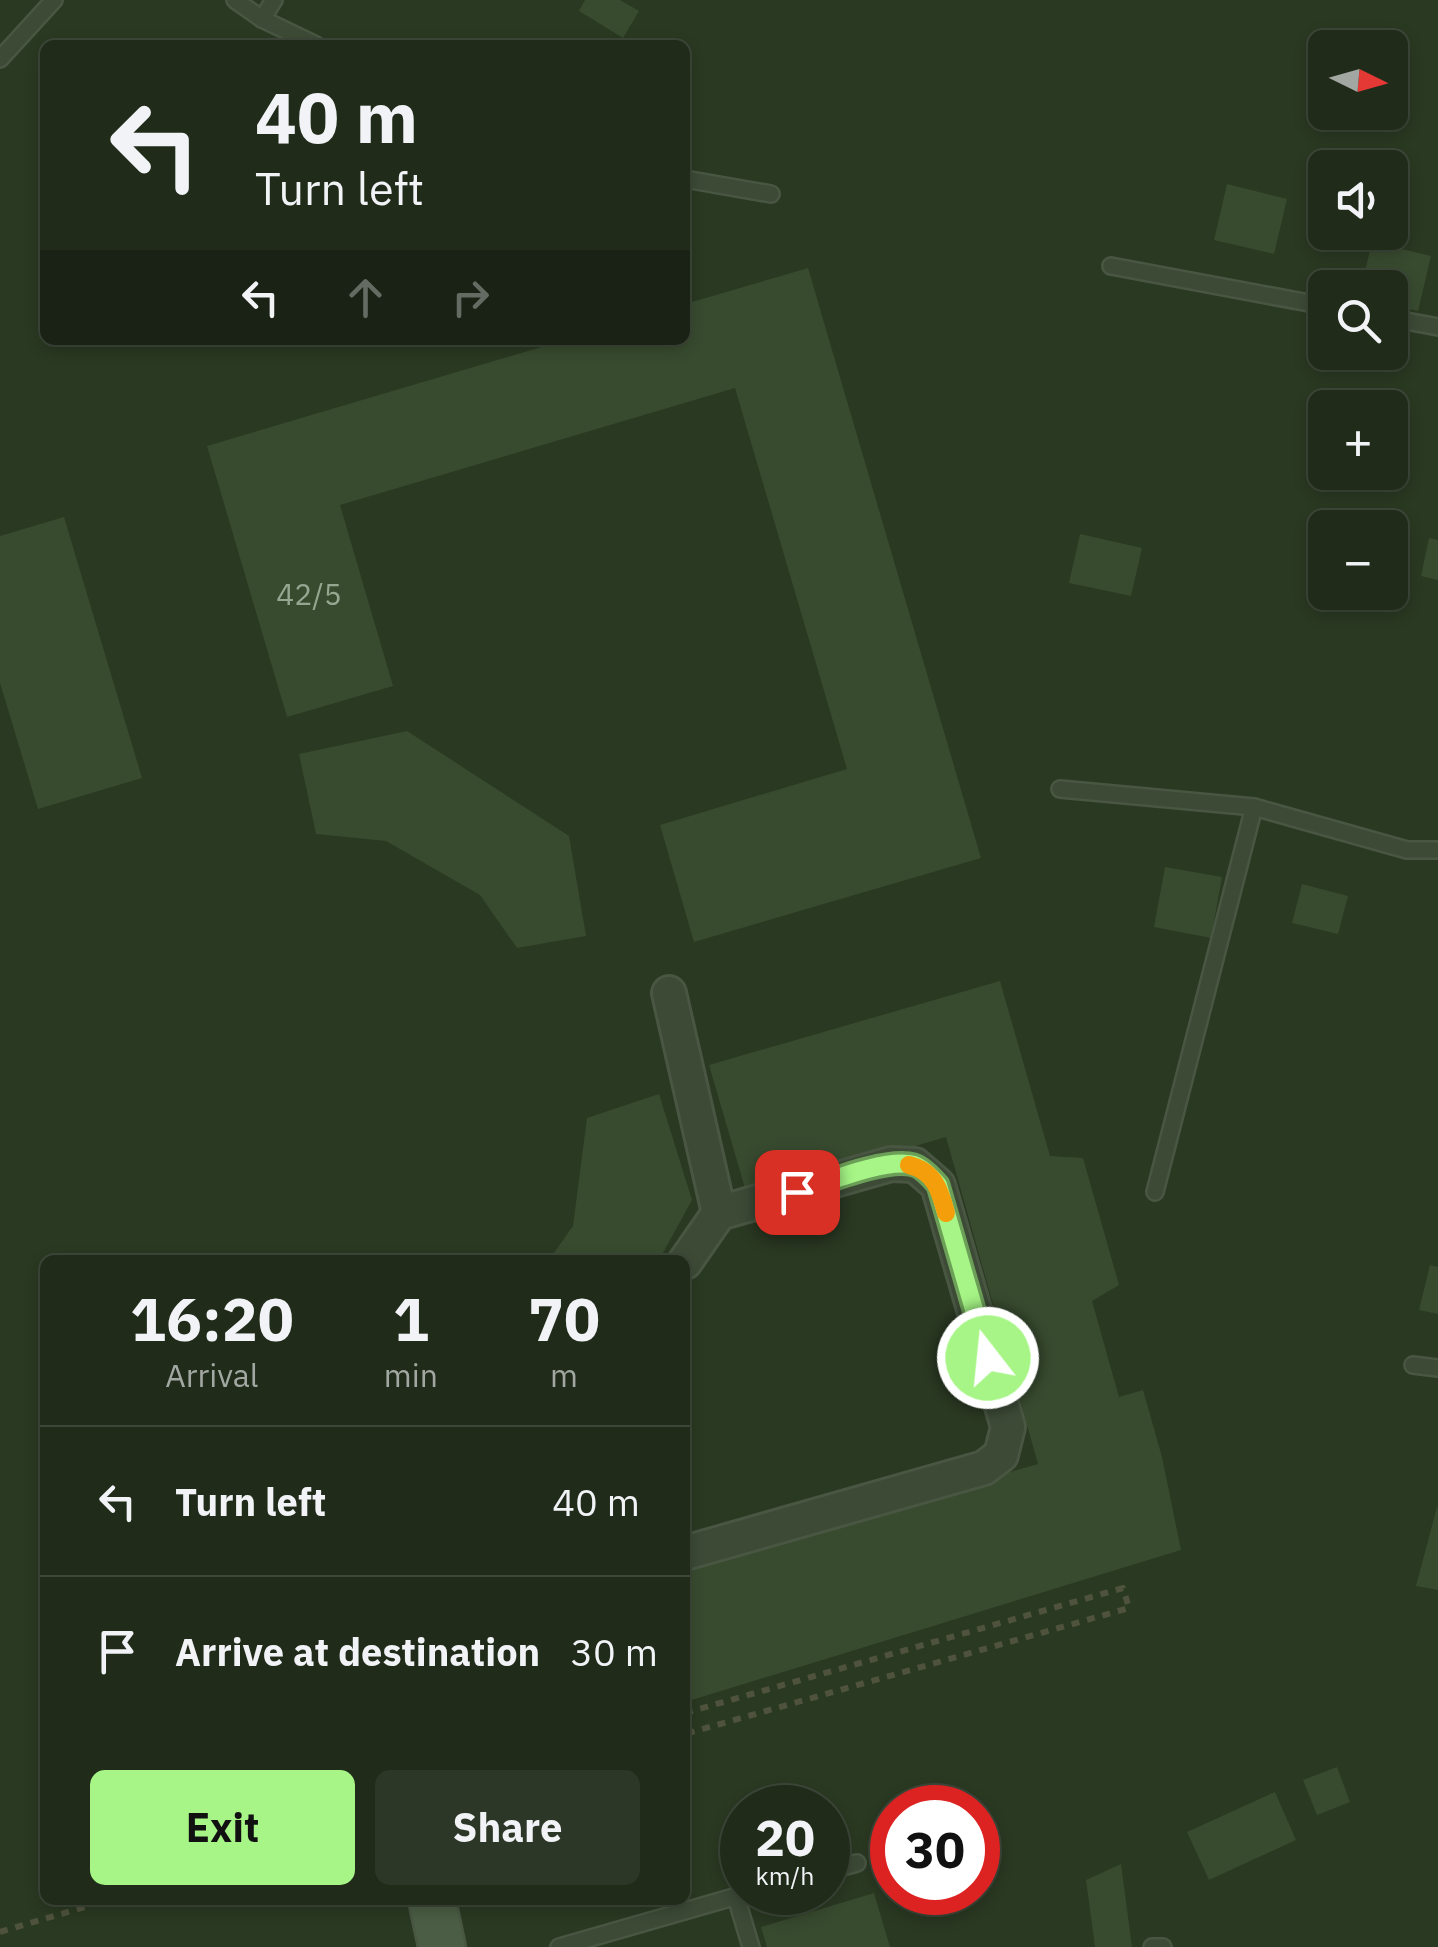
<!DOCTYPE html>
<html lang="en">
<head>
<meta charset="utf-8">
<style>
  :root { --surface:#202b1a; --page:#2d3727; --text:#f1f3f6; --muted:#a2a7a2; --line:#3d4739; --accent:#a6f586 }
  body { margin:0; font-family:"IBM Plex Sans",sans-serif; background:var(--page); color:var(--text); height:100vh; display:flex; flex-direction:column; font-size:38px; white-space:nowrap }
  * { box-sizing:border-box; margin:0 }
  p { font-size:32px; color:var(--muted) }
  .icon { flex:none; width:55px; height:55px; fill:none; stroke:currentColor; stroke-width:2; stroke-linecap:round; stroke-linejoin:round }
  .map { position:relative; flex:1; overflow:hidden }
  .details { position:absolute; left:40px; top:1255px; width:650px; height:650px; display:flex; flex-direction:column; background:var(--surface); border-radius:15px; box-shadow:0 5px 15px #0003,0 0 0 2px var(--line) }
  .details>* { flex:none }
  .hud { position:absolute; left:40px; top:40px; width:650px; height:305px; border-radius:15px; box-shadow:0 5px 15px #0003,0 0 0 2px var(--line); background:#202b1a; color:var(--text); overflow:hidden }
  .needle { width:65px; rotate:95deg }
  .controls { position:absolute; left:1308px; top:30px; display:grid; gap:20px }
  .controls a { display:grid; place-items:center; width:100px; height:100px; border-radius:15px; background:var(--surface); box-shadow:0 5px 15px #0003,0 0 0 2px var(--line); font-size:50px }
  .speed { position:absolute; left:720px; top:1785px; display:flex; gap:20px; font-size:50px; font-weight:700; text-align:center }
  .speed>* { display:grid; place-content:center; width:130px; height:130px; border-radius:50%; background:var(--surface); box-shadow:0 5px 15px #0003,0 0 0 2px var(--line); line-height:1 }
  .speed small { font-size:25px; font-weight:400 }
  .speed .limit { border:15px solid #d22; background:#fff; color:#111 }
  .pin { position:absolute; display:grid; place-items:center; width:85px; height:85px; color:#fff; margin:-42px; border-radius:20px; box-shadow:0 5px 15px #0006 }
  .me { position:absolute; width:110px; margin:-55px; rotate:344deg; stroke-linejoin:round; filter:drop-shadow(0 0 8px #0008) }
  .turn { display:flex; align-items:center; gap:35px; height:210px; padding:0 50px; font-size:45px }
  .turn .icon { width:130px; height:130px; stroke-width:2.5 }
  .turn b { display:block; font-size:70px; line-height:85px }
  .lanes { display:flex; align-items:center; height:95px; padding:0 50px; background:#0003; justify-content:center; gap:50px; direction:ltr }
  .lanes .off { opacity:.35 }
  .eta { display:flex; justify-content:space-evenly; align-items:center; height:170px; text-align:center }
  .eta b { font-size:60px; font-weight:700; line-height:70px }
  .cta { display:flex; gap:20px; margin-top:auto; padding:20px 50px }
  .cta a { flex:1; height:115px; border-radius:15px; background:var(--accent); color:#111; font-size:40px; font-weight:700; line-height:115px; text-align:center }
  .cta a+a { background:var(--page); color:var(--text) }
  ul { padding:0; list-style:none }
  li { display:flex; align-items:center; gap:30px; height:150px; padding:0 50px; border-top:2px solid var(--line) }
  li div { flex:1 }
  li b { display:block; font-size:38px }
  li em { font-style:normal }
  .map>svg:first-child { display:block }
  .building { fill:#384b2f }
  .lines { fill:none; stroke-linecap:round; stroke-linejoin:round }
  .lane-casing { stroke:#485642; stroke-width:20 }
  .street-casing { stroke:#485642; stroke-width:38 }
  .secondary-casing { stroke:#485642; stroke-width:50 }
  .path { stroke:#4f533d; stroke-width:6; stroke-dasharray:8 8; stroke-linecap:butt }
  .lane { stroke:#3c4a36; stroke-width:15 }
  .street { stroke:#3c4a36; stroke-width:32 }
  .secondary { stroke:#4b5d44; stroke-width:45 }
  .route-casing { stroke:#6c9f57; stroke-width:25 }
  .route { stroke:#a6f586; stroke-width:18 }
  .slow { stroke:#f59e0b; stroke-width:18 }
  .labels { text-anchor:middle; stroke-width:10; stroke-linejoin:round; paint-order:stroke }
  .number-label { font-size:30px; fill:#96a690 }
</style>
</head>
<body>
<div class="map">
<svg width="1438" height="1947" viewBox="0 0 1438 1947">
  <rect width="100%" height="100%" fill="#2a3922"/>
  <g class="building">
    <path d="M585,0H620L639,11L623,38L579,11Z"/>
    <path d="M1227,184L1287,199L1274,254L1214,240Z"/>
    <path d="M1372,242L1431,256L1418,311L1390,305V288H1361Z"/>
    <path d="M808,268L981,858L694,942L660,825L847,769L735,388L340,505L393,686L287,717L207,446L565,340H685V304Z"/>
    <path d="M64,517L142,778L38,809L0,683V536Z"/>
    <path d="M1080,534L1142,548L1131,596L1069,583Z"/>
    <path d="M1429,538L1438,540V580L1421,576Z"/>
    <path d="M407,731L569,836L586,936L517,948L480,895L386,841L316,834L299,754Z"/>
    <path d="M1165,867L1222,877L1211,938L1154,927Z"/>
    <path d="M1302,884L1348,896L1338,934L1292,923Z"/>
    <path d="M1000,981L1050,1156L1083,1158L1119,1285L1092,1301L1119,1397L1143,1390L1162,1457L1181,1550L685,1702V1565L1038,1464L946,1137L747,1195L709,1065Z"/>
    <path d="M659,1094L692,1200L659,1260H549L573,1226L587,1118Z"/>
    <path d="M1430,1265L1438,1267V1314L1419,1310Z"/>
    <path d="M1437,1507H1438V1590L1416,1586Z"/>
    <path d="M1337,1767L1350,1802L1317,1815L1303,1780Z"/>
    <path d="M1275,1792L1296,1840L1209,1880L1187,1832Z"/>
    <path d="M1121,1864L1132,1947H1095L1086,1880Z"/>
    <path d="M874,1893L890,1947H767L761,1927Z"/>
  </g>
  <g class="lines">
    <g class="lane-casing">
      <g id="lane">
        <path d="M235,0L262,19L316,45"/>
        <path d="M262,19L274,0"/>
        <path d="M0,59L54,0"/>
        <path d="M685,179L771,194"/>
        <path d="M1111,266L1325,306"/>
        <path d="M1390,318L1438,327"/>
        <path d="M1060,789L1254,807L1407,850H1438"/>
        <path d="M1155,1192L1254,807"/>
        <path d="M1413,1365L1438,1368"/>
        <path d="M828,1871L857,1863"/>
        <path d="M736,1897L751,1947"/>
        <path d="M559,1947L751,1892"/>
        <path d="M1152,1947H1163"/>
      </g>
    </g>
    <g class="street-casing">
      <g id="street">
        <path d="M669,993L719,1213"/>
        <path d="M685,1262L719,1213L891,1164L915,1165L938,1185L1008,1427L1001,1455L984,1468L685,1553"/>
      </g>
    </g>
    <g class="secondary-casing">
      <path id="secondary" d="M432,1900L442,1947"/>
    </g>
    <g class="path">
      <path d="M685,1713L1123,1588L1129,1608L685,1734"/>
      <path d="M0,1932L108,1900"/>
    </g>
    <use href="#lane" class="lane"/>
    <use href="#street" class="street"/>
    <use href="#secondary" class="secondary"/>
  </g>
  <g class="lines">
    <g class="route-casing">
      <path id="route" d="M797,1192C825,1183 887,1157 914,1165C923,1168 932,1178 938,1185L988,1358"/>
    </g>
    <use href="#route" class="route"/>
    <path class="slow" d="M909,1165C934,1171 940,1190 946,1213"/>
  </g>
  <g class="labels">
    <g class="number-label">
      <text x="309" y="605">42/5</text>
    </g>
  </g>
</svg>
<div class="controls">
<a><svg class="needle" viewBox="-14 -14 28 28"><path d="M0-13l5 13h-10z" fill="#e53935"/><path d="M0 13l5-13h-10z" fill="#a2a7a2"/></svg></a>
<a><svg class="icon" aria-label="sound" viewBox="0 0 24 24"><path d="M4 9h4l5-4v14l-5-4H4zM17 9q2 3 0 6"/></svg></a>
<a><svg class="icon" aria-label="search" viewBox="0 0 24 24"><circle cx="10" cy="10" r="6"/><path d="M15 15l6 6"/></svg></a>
<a>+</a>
<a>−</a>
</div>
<div class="speed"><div>20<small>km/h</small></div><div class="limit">30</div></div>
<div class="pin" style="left:797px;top:1192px;background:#d93025"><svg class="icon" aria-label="arrive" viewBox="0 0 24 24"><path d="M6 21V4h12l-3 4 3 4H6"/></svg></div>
<svg class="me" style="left:988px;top:1358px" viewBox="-20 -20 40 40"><circle r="17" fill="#a6f586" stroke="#fff" stroke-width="3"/><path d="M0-11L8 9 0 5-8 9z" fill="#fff"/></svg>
<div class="hud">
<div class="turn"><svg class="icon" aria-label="left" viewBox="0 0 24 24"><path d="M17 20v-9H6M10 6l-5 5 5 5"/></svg><div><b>40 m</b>Turn left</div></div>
<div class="lanes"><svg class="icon" aria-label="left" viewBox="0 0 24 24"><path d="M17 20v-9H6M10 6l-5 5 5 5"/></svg><svg class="icon off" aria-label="ahead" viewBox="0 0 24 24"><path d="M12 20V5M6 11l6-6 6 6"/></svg><svg class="icon off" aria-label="right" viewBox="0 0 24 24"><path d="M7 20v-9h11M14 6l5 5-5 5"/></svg></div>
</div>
<section class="details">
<div class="eta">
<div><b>16:20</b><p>Arrival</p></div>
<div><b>1</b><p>min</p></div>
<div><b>70</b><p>m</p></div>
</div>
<ul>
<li><svg class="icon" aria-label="left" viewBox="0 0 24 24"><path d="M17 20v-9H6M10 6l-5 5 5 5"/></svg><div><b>Turn left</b></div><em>40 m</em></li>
<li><svg class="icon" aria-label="arrive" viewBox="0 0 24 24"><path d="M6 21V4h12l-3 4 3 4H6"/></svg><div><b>Arrive at destination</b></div><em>30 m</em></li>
</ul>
<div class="cta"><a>Exit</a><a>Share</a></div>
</section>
</div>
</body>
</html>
